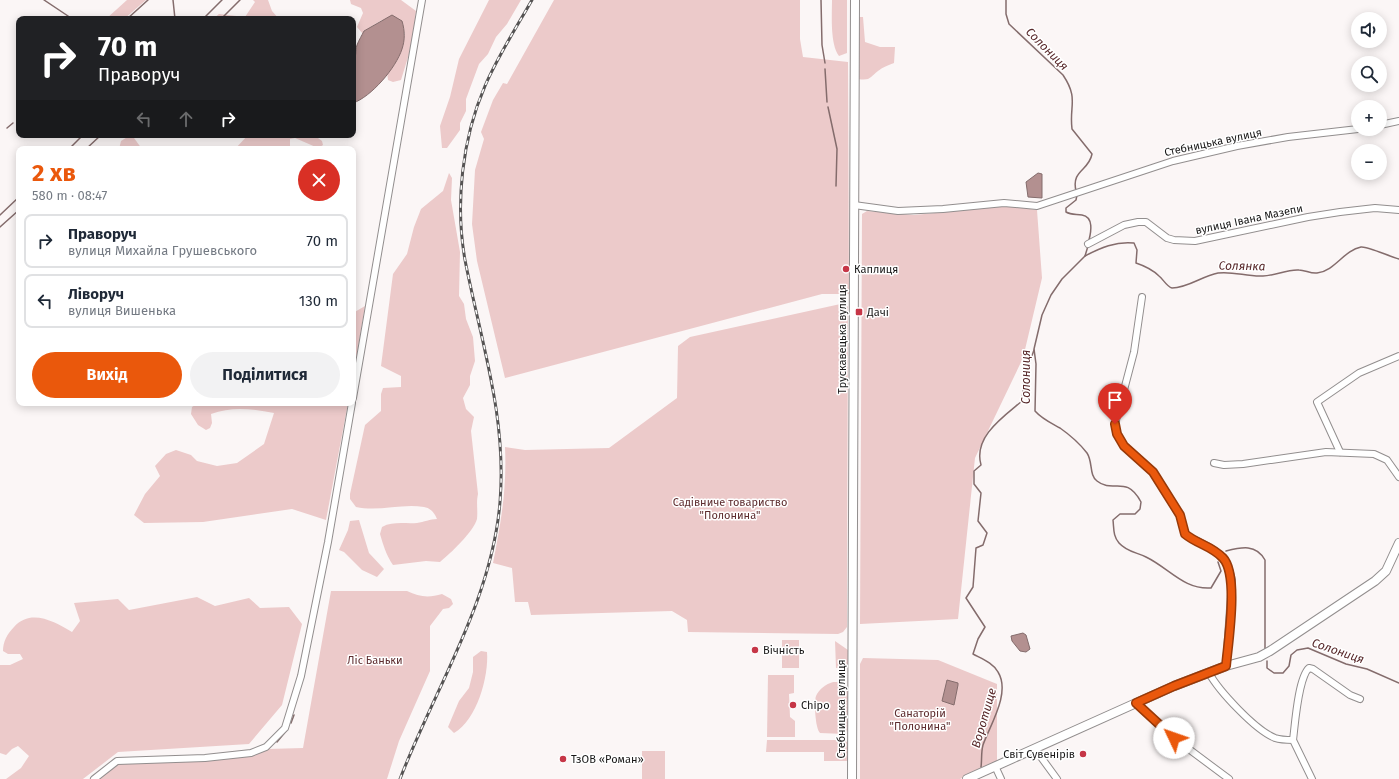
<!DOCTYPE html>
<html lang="uk">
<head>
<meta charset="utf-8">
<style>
  :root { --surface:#fff; --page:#f2f2f3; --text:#1f2937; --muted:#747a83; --line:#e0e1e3; --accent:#ea580c }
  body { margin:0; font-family:"Fira Sans",sans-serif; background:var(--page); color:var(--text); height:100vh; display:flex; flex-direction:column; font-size:15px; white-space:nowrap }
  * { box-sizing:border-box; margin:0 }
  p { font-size:13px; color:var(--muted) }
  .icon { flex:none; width:22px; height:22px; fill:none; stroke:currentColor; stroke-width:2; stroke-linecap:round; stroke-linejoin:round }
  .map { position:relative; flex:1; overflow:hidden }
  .drawer { position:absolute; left:16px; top:146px; width:340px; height:260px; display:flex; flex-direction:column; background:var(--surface); border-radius:8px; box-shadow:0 2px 10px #0003 }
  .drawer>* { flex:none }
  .banner { position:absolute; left:16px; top:16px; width:340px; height:122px; border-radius:8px; box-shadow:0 2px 10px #0003; background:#202124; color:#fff; overflow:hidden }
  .fabs { position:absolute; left:1351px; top:12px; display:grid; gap:8px }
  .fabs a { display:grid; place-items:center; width:36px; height:36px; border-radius:50%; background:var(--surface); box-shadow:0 2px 10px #0003; font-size:20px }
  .pin { position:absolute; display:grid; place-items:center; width:34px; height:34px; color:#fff; margin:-41px -17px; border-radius:50% 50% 50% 0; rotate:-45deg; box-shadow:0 0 4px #0007 }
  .pin .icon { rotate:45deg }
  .me { position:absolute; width:44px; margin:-22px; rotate:312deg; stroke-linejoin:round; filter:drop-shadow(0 0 3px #0008) }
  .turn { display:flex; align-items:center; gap:14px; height:84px; padding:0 16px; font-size:18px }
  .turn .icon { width:52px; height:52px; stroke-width:2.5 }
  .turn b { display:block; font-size:28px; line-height:34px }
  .lanes { display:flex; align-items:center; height:38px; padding:0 16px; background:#0003; justify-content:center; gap:20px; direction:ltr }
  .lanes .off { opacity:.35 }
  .round { display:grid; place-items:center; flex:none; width:42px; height:42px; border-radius:21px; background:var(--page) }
  .summary { display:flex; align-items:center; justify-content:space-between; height:68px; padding:0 16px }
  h1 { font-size:24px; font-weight:700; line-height:30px; color:var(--accent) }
  .button { display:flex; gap:8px; margin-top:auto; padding:8px 16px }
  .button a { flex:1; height:46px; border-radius:24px; background:var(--accent); color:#fff; font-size:16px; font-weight:700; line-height:46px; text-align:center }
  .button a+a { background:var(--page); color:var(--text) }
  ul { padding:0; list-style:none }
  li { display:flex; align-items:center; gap:12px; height:54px; margin:0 8px 6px; padding:0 8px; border:2px solid var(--line); border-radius:8px }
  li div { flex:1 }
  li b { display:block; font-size:15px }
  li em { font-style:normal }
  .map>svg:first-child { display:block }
  .green { fill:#eccaca }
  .water { fill:#b39090; stroke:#846c6c }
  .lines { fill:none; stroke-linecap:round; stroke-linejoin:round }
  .stream { stroke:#846c6c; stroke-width:1.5 }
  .minor-casing { stroke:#928e8e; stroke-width:8 }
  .tertiary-casing { stroke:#928e8e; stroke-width:10 }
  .minor { stroke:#fff; stroke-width:6 }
  .tertiary { stroke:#fff; stroke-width:8 }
  .rail-casing { stroke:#555353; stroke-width:3 }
  .rail { stroke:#fff; stroke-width:1.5; stroke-dasharray:4.5; stroke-linecap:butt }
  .route-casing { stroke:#983908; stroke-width:10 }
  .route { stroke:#ea580c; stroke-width:7 }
  .poi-dot { fill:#c63647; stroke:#fff; stroke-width:1.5 }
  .labels { text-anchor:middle; stroke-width:3; stroke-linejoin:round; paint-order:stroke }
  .street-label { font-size:11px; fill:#181717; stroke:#fff }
  .poi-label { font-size:11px; fill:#181717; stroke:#fff; text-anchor:start }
  .park-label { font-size:11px; fill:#5e2d2f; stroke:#fff }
  .water-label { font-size:12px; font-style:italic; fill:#572729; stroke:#fff }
</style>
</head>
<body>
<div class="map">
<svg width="1399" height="779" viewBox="0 0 1399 779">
  <rect width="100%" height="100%" fill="#fbf6f6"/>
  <g class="green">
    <path d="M127,0H146L124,19H106Z"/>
    <path d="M253,0H268L272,11L279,19H213L219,14L245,17L255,2Z"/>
    <path d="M350,0H401L416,11L413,41L401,80L393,82L388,80L387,73L393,66L405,33L382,20L364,31L363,34L357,27L363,13L361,8L351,4Z"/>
    <path d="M489,0H521L507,24L496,37L488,54L479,64L466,99V111L460,123V130L447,148H442L440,126L450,97L459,59Z"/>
    <path d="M554,0H800V39L803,57L848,62L849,294H822L505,378L477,261L472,224L475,170L484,139L481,132L493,100L503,83L507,84Z"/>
    <path d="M832,0H847V53L839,56C830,44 832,15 832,0Z"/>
    <path d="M859,17H863L865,42L880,47H895L894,63C889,65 883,67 878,71C870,77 871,81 858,79Z"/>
    <path d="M248,135H314L322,141L323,145L318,148L295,138L290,139V149H235Z"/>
    <path d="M129,136L134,138L142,149H119L121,141Z"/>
    <path d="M449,173L452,178L451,200L460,252L459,296L464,304L466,319L473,337L475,361L470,376V385L463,398L466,409L474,417L471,431L478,494C476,503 478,510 477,519C474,531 450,554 440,562L426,561L393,565C386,555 383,544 380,534L382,527C393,521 405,524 417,523C424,522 430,519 437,519C435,514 431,508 424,507C402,503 379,512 356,507L350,499V494L365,425L381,411V394L383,388L401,387V376L381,366L393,274L407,254L414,227L421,209L443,191Z"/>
    <path d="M1008,206L1037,210L1042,278L1023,358L975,458L958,619L860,624L862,214L867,211L914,215Z"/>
    <path d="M845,303L848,307L847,586V627L843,632L838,634L688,632L687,620L672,611L531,615L528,602H515L512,568L493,563C501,522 507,489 505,447L525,450L609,448L677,398L678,346L690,337Z"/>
    <path d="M365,306L355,366L353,375V313Z"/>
    <path d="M198,403H348L326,520L292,509L203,522L144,523L134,515L145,494L160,476L155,466L166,454L176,450L191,455L197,461L217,466L237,463L264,444L274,413C253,409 232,406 211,414L212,423L210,428L206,430L198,425L191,414L192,407Z"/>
    <path d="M359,520L369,553L384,569L377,577L362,570L344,552L339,550L348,530L350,521Z"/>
    <path d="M331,591H407C419,597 429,598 442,594L451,599L453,604L449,608L443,609L430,626V671L399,741L387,779H99L119,764L267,749L303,748Z"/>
    <path d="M197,597L215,606L249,598L260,608L289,607L302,624L282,705L249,744L118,752L83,779H6L21,768L29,756L18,746L12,749L6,755L0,753V665H10L23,659L20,654H8L3,651C3,642 7,634 14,627C31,608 55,622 72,632L80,621L74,603L118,599L129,610Z"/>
    <rect x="782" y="640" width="17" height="28"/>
    <path d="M835,641L848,650V668H836Z"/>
    <path d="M481,651L487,652C489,676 477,720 454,733L448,727L459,701L469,688L473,672V657Z"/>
    <path d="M863,658L938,660L997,684V762L960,779H860V664Z"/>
    <path d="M768,675H794V693L789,694L790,717L795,721V737H767Z"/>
    <path d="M833,682H840L848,687V730L844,734L820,733C815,728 814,702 816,696C819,689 826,684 833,682Z"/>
    <path d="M767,740H844L848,743V761H824V752H766Z"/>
    <rect x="642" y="751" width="23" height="28"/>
  </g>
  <g class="water">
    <path d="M392,15L402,21C405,31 405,40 402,49C396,68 371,97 353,103V61C357,56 355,51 357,45C359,40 362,35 364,31Z"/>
    <path d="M1038,173L1042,174V198L1028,197L1026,182Z"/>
    <path d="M1023,633L1026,635L1030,649L1026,652L1020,651L1012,641L1011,636Z"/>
    <path d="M947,680L958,683V685L954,705L942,701Z"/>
  </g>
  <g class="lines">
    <g class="stream">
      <path d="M44,0L71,18"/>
      <path d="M173,0L175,19"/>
      <path d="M821,0L822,45L825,63"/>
      <path d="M1006,0V14L1009,24L1063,75C1079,99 1069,105 1072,129L1092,154C1089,171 1071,170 1076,191"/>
      <path d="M127,19L148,0"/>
      <path d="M203,19L222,0"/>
      <path d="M221,19L240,0"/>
      <path d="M825,69L827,102"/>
      <path d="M828,107L837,149L836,186"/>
      <path d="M18,118L19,117"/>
      <path d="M7,128L13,123"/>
      <path d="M69,149L83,135"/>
      <path d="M86,149L101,135"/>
      <path d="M1077,195L1076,200L1066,208V212C1071,215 1076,214 1082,215C1094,217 1091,232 1089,240"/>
      <path d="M0,215L19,197"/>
      <path d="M0,227L19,210"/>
      <path d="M1088,246L1085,256L1062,279L1051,295L1042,315L1034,349L1036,364L1035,411C1042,419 1051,423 1060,428C1070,435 1080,444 1087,453C1093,462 1089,475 1097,481C1113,494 1126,474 1141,502L1140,509L1135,514H1120L1113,520C1114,529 1113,536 1119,543C1127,552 1136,552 1146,557C1169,568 1184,590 1211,588L1221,571L1218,562"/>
      <path d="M1085,256C1100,248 1116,241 1134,243L1137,250L1136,263C1145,266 1152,269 1159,276C1163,279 1167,287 1172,288C1188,288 1202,276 1218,273C1234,271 1247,277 1263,276C1275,276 1287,269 1299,270C1305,270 1311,274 1317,273C1335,271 1344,250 1361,247C1368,246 1390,257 1399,259"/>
      <path d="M1226,551C1242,547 1256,544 1265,560V649"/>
      <path d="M1267,661V668L1274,673H1283L1289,666L1291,655L1297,650L1308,648L1346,664L1367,669L1399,683"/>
      <path d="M291,723L294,715"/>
      <path d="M277,742L286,731"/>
      <path d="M981,767C982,760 981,752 983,745C990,725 1011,693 998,672C993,663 982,659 973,654L978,639L985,627L966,598L973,587L976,548L983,545L987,533L978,521L981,493L974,484V471L981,465C973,437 1003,417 1022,401L1024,378L1034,350"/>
    </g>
    <g class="minor-casing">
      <g id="minor">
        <path d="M1380,125L1399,121"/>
        <path d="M854,205L898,211L943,209L1004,203L1037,206L1173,161L1237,146L1288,137L1358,129"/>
        <path d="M1088,244L1124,225L1138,222H1146L1167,238L1174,240L1195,241L1308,217L1340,212L1375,208L1399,210"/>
        <path d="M1142,297L1134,352L1115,424L1117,434L1124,446L1153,472L1180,515L1185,534C1189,538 1196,540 1201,543C1219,551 1228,561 1232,580L1226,666"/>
        <path d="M353,398L422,0"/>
        <path d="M1340,452L1317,402L1359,373L1399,356"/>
        <path d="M1214,463L1224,465L1243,464L1326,452L1374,454L1387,460L1399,477"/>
        <path d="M1209,673C1219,691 1255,730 1275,738C1281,740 1287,740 1293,740L1312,779"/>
        <path d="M1136,703L1174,738L1229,779"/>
        <path d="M1293,740C1295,725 1298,678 1309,668L1313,669L1350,695L1360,699"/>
        <path d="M1035,749L1057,779"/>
        <path d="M995,766L1001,779"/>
        <path d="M94,779L117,761L205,758L251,753L266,747L285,728L301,676L328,542L352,403"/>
      </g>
    </g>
    <g class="tertiary-casing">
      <g id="tertiary">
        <path d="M852,779L855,0"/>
        <path d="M967,779L1174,686L1226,666L1259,657L1270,651L1375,581L1386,571L1399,543"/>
      </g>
    </g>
    <use href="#minor" class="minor"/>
    <use href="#tertiary" class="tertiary"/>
    <g class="rail-casing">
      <path id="rail" d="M400,779C435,688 492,601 500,502C507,417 481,342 465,260C455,204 462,139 485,86C498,56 516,28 532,0"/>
    </g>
    <use href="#rail" class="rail"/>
  </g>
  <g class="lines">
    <g class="route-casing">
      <path id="route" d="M1115,424L1117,434L1124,446L1153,472L1180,515L1185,534C1197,544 1212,546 1223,558C1239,575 1228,643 1226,666L1174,686L1136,703L1174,738"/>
    </g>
    <use href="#route" class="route"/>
  </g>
  <g class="poi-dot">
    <circle cx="846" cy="269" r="4"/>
    <rect x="855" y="308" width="8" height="8" rx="2"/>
    <circle cx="755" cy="650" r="4"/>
    <circle cx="793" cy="705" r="4"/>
    <circle cx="1083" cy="754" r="4"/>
    <circle cx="563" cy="759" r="4"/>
  </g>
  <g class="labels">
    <g class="street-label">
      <text transform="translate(1213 142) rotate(-12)" y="4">Стебницька вулиця</text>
      <text transform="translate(1249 219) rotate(-12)" y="4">вулиця Івана Мазепи</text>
      <text transform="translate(842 339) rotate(-90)" y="4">Трускавецька вулиця</text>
      <text transform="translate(841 709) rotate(-90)" y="4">Стебницька вулиця</text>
    </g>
    <g class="poi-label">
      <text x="854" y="273">Каплиця</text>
      <text x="867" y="316">Дачі</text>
      <text x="763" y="654">Вічність</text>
      <text x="801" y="709">Chipo</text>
      <text x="1075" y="758" text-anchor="end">Світ Сувенірів</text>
      <text x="571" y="763">ТзОВ «Роман»</text>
    </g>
    <g class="park-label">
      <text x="730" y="506">Садівниче товариство<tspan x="730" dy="13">"Полонина"</tspan></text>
      <text x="375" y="664">Ліс Баньки</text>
      <text x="920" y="717">Санаторій<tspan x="920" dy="13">"Полонина"</tspan></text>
    </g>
    <g class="water-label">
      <text transform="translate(1047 49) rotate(45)" y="4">Солониця</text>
      <text transform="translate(1242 266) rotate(1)" y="4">Солянка</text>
      <text transform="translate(1026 377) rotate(-90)" y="4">Солониця</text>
      <text transform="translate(1338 651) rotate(19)" y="4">Солониця</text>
      <text transform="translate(984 718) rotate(-74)" y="4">Воротище</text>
    </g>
  </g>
</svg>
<div class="fabs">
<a><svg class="icon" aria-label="sound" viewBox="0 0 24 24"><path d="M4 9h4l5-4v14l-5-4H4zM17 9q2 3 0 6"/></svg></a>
<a><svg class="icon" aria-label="search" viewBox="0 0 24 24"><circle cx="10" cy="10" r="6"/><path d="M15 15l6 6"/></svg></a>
<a>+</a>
<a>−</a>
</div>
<div class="pin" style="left:1115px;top:424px;background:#d93025"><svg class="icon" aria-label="arrive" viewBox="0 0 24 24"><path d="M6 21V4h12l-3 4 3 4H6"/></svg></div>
<svg class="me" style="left:1174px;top:738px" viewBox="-20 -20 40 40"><circle r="19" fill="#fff"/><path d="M0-13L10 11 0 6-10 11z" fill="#ea580c"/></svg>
<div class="banner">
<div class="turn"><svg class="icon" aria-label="right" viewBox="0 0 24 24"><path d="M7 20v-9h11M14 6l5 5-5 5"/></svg><div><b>70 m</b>Праворуч</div></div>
<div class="lanes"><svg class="icon off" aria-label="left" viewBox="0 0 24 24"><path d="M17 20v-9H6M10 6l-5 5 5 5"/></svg><svg class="icon off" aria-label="ahead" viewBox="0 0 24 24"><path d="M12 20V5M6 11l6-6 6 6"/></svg><svg class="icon" aria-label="right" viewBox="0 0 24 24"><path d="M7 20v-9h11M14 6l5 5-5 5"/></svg></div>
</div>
<section class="drawer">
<div class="summary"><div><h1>2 хв</h1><p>580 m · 08:47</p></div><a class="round" style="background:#d93025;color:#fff"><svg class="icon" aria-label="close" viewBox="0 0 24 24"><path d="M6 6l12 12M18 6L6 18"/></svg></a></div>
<ul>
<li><svg class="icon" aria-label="right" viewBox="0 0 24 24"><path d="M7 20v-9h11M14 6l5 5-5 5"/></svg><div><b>Праворуч</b><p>вулиця Михайла Грушевського</p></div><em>70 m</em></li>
<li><svg class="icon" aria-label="left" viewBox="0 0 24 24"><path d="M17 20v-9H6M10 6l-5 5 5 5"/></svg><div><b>Ліворуч</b><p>вулиця Вишенька</p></div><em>130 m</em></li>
</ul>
<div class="button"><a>Вихід</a><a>Поділитися</a></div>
</section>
</div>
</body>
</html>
